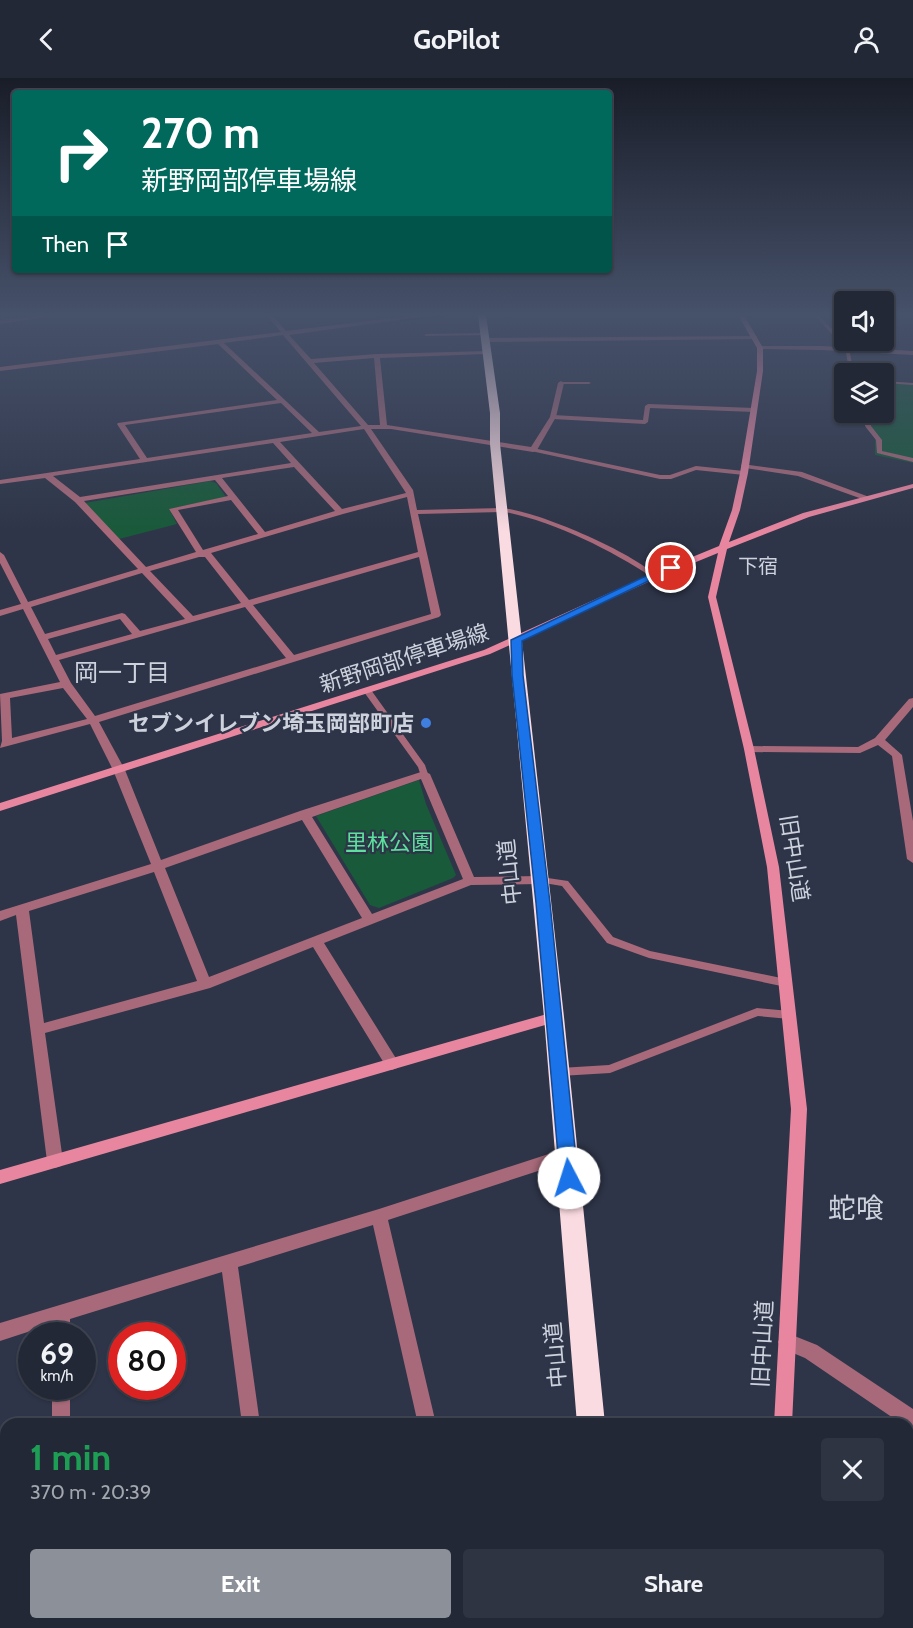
<!DOCTYPE html>
<html lang="en">
<head>
<meta charset="utf-8">
<style>
  :root { --surface:#222836; --page:#2e3442; --text:#f1f3f6; --muted:#a2a6ad; --line:#3f4451; --accent:#8c9099 }
  body { margin:0; font-family:Cabin,"Noto Sans JP",sans-serif; background:var(--page); color:var(--text); height:100vh; display:flex; flex-direction:column; font-size:22px; white-space:nowrap }
  * { box-sizing:border-box; margin:0 }
  p { font-size:20px; color:var(--muted) }
  .icon { flex:none; width:33px; height:33px; fill:none; stroke:currentColor; stroke-width:2; stroke-linecap:round; stroke-linejoin:round }
  .map { position:relative; flex:1; overflow:hidden }
  .side { position:absolute; left:0px; top:1340px; width:914px; height:212px; display:flex; flex-direction:column; background:var(--surface); border-radius:18px 18px 0 0; box-shadow:0 2px 4px #0004,0 0 0 2px var(--line) }
  .side>* { flex:none }
  .guide { position:absolute; left:12px; top:12px; width:600px; height:183px; border-radius:6px; box-shadow:0 2px 4px #0004,0 0 0 2px var(--line); background:#00695c; color:#fff; overflow:hidden }
  .buttons { position:absolute; left:834px; top:213px; display:grid; gap:12px }
  .buttons a { display:grid; place-items:center; width:60px; height:60px; border-radius:6px; background:var(--surface); box-shadow:0 2px 4px #0004,0 0 0 2px var(--line); font-size:30px }
  .speed { position:absolute; left:18px; top:1244px; display:flex; gap:12px; font-size:30px; font-weight:700; text-align:center }
  .speed>* { display:grid; place-content:center; width:78px; height:78px; border-radius:50%; background:var(--surface); box-shadow:0 2px 4px #0004,0 0 0 2px var(--line); line-height:1 }
  .speed small { font-size:15px; font-weight:400 }
  .speed .limit { border:9px solid #d22; background:#fff; color:#111 }
  .pin { position:absolute; display:grid; place-items:center; width:51px; height:51px; color:#fff; margin:-26px; border:3px solid #fff; border-radius:50%; box-shadow:0 2px 6px #0007 }
  .me { position:absolute; width:66px; margin:-33px; rotate:355deg; stroke-linejoin:round; filter:drop-shadow(0 0 4px #0008) }
  .turn { display:flex; align-items:center; gap:21px; height:126px; padding:0 30px; font-size:27px }
  .turn .icon { width:78px; height:78px; stroke-width:2.5 }
  .turn b { display:block; font-size:42px; line-height:51px }
  .then { display:flex; align-items:center; height:57px; padding:0 30px; background:#0003; gap:12px; font-size:22px }
  .round { display:grid; place-items:center; flex:none; width:63px; height:63px; border-radius:6px; background:var(--page) }
  .overview { display:flex; align-items:center; justify-content:space-between; height:102px; padding:0 30px }
  h1 { font-size:36px; font-weight:700; line-height:45px; color:#1e9e55 }
  .button { display:flex; gap:12px; margin-top:auto; padding:12px 30px }
  .button a { flex:1; height:69px; border-radius:6px; background:var(--accent); color:#fff; font-size:24px; font-weight:700; line-height:69px; text-align:center }
  .button a+a { background:var(--page); color:var(--text) }
  header { display:flex; justify-content:space-between; align-items:center; height:78px; padding:0 30px; background:var(--surface); font-size:27px; font-weight:700 }
  .map>svg:first-child { display:block }
  .green { fill:#195a3a }
  .lines { fill:none; stroke-linecap:round; stroke-linejoin:round }
  .stream { stroke:#0c1e21; stroke-width:3 }
  .lane { fill:#a86a7a; fill-rule:evenodd }
  .street { fill:#a86a7a; fill-rule:evenodd }
  .secondary { fill:#e886a0; fill-rule:evenodd }
  .highway { fill:#fbdbe2; fill-rule:evenodd }
  .route { fill:#1a73e8; stroke:#114b97; stroke-width:1.5 }
  .shop-dot { fill:#3f7fe0; stroke:#2e3548; stroke-width:2 }
  .labels { text-anchor:middle; stroke-width:4.5; stroke-linejoin:round; paint-order:stroke }
  .far-neighbourhood-label { font-size:20px; fill:#cdd2dd; stroke:#2e3548 }
  .street-label { font-size:22px; fill:#cdd2dd; stroke:#2e3548 }
  .poi-label { font-size:22px; font-weight:bold; fill:#cdd2dd; stroke:#2e3548; text-anchor:end }
  .park-label { font-size:22px; fill:#5ce09d; stroke:#2e3548 }
  .neighbourhood-label { font-size:24px; fill:#cdd2dd; stroke:#2e3548 }
  .near-neighbourhood-label { font-size:28px; fill:#cdd2dd; stroke:#2e3548 }
</style>
</head>
<body>
<header><svg class="icon" aria-label="back" viewBox="0 0 24 24"><path d="M15 5l-7 7 7 7"/></svg>GoPilot<svg class="icon" aria-label="person" viewBox="0 0 24 24"><circle cx="12" cy="8" r="4"/><path d="M4 21q1-7 8-7t8 7"/></svg></header>
<div class="map">
<svg width="913" height="1550" viewBox="0 0 913 1550">
  <rect width="100%" height="100%" fill="#2e3548"/>
  <g class="green">
    <path d="M884,303L913,305V385L875,377V360L866,350L865,335L884,334Z"/>
    <path d="M210,403L216,405L226,419L169,431L177,446L119,461L85,425Z"/>
    <path d="M419,702L426,726L456,797L453,800L379,830L370,827L316,738Z"/>
    <rect x="78" y="1545" width="188" height="5"/>
  </g>
  <g class="lines">
    <path class="stream" d="M401,242L446,237"/>
    <g class="lane">
      <path d="M422,237H433L424,239Z"/>
      <path d="M814,237H819L849,270L854,296H850L845,270Z"/>
      <path d="M484,255L486,257L426,258L424,257L426,256Z"/>
      <path d="M884,303L913,305V307L884,305Z"/>
      <path d="M561,304H589L591,305L589,306H559V304Z"/>
      <path d="M648,326L754,330L757,332L754,334L650,330L648,344L645,346L553,341L550,339L553,337L643,342L645,328Z"/>
      <path d="M865,334H871V348L882,362V373L913,380V384L877,375L876,362L865,348Z"/>
      <path d="M533,370L660,397H670L696,388L744,393L747,395L744,397L696,392L671,401H660L531,373V371Z"/>
      <path d="M502,430C540,434 629,473 657,498L652,499C609,471 551,442 500,433V431Z"/>
      <path d="M365,612H371L425,687L428,696L427,698H421L418,689L364,614Z"/>
      <path d="M541,799L568,803L613,859L650,873L786,901L790,902L791,905L790,908L786,909L649,880L607,865L562,808L538,804L536,802Z"/>
      <path d="M757,930L790,933L794,934L795,937L794,940L790,941L758,938L610,995L560,998L556,997L555,994L556,991L560,990L609,987Z"/>
    </g>
    <g class="street">
      <path d="M43,237H62L0,246V242Z"/>
      <path d="M266,237H272L286,253L417,237L427,238L289,257L311,281L377,276L488,273L486,276L380,280L387,347L531,369L550,339L558,305L561,303L564,305L556,339L537,372L533,374L391,351H371L413,412L417,432L502,430L506,432L502,434L418,436L441,537L439,539L99,644L125,692L161,782L300,733L424,693L430,696L474,799L541,798L547,802L541,806L471,807L324,865L397,982L399,986L397,990L392,992L387,990L313,869L210,910L45,955L63,1083L61,1088L55,1090L49,1088L47,1083L16,837L0,843V833L151,786L113,692L90,646L0,670L2,663L0,616L60,604L23,531L0,538V532L21,526L0,485V474L4,477L28,524L138,491L75,424L45,400L0,406V402L140,381L117,346L118,345L277,322L218,266L0,293V289L281,254ZM283,257L361,348L319,354L224,265ZM374,280L380,347H368L314,285ZM281,325L312,355L147,380L125,347ZM364,351L406,415L342,431L280,364ZM273,365L291,385L80,419L53,398ZM294,389L335,433L265,454L222,400ZM215,402L228,418L169,431L196,474L146,489L84,423ZM407,419L418,474L249,522L211,475L343,436ZM231,422L258,456L203,472L178,432ZM199,479H205L241,525L193,538L150,493ZM419,479L431,536L294,577L253,527ZM142,495L185,541L140,553L125,536L122,535L45,556L31,529ZM245,529L286,580L95,638L71,605L59,582ZM120,541L132,556L56,577L48,561ZM63,610L87,641L12,660L10,620ZM421,701L463,801L372,836L312,739ZM302,742L362,840L209,899L165,790ZM154,794L197,903L44,945L29,833Z"/>
      <path d="M757,258L755,261L485,264L482,262L485,260Z"/>
      <path d="M760,268H822L913,273V277L822,272L758,271Z"/>
      <path d="M742,386L802,394L872,420L865,422L798,398L745,390L741,388Z"/>
      <path d="M913,620V629L885,662L902,677L913,743V785L907,781L892,678L878,667L860,675L749,674L744,671L749,668L858,669L875,660L909,621Z"/>
      <path d="M567,1070L572,1072L575,1077L572,1082L388,1142L436,1346H418L373,1147L238,1189L260,1346H242L222,1194L70,1241V1257H52V1246L0,1263V1245L379,1131Z"/>
      <path d="M787,1255L817,1267L913,1331V1351L908,1349V1346H902L805,1280L781,1270L778,1264L781,1258Z"/>
      <rect x="52" y="1308" width="18" height="38"/>
      <rect x="50" y="1545" width="22" height="5"/>
      <rect x="264" y="1545" width="22" height="5"/>
    </g>
    <g class="secondary">
      <path d="M738,237H744L763,270V293L748,395L740,432L729,464L803,435L913,406V410L809,439L727,471L716,519L754,671L779,789L807,1031L792,1346H774L791,1031L767,789L744,671L708,519L718,475L657,500L490,576L0,733V725L484,572L651,496L719,468L732,432L740,395L757,293V270Z"/>
      <path d="M554,934L559,935L561,939L559,943L0,1106V1092Z"/>
      <rect x="764" y="1545" width="22" height="5"/>
    </g>
    <g class="highway">
      <path d="M478,237H486L500,335V366L564,939L605,1346H577L544,939L490,366V335Z"/>
      <rect x="593" y="1545" width="32" height="5"/>
    </g>
  </g>
  <linearGradient id="sky" x2="0" y2="1"><stop stop-color="#191d28"/><stop offset="0.52" stop-color="#46516a"/><stop offset="1" stop-color="#46516a" stop-opacity="0"/></linearGradient>
  <rect width="913" height="454" fill="url(#sky)"/>
  <path class="route" d="M667,488L676,490L522,563L523,597L550,825L578,1100L575,1105L569,1107L563,1105L560,1100L536,825L512,597L511,562Z"/>
  <circle class="shop-dot" cx="426" cy="645" r="6"/>
  <g class="labels">
    <g class="far-neighbourhood-label">
      <text x="758" y="495">下宿</text>
    </g>
    <g class="street-label">
      <text transform="translate(404 580) rotate(-18)" y="8">新野岡部停車場線</text>
      <text transform="translate(795 780) rotate(81)" y="8">旧中山道</text>
      <text transform="translate(509 794) rotate(-96)" y="8">中山道</text>
      <text transform="translate(762 1266) rotate(-87)" y="8">旧中山道</text>
      <text transform="translate(555 1277) rotate(-95)" y="8">中山道</text>
    </g>
    <g class="poi-label">
      <text x="414" y="653">セブンイレブン埼玉岡部町店</text>
    </g>
    <g class="park-label">
      <text x="389" y="772">里林公園</text>
    </g>
    <g class="neighbourhood-label">
      <text x="122" y="603">岡一丁目</text>
    </g>
    <g class="near-neighbourhood-label">
      <text x="856" y="1140">蛇喰</text>
    </g>
  </g>
</svg>
<div class="buttons">
<a><svg class="icon" aria-label="sound" viewBox="0 0 24 24"><path d="M4 9h4l5-4v14l-5-4H4zM17 9q2 3 0 6"/></svg></a>
<a><svg class="icon" aria-label="layers" viewBox="0 0 24 24"><path d="M12 4l9 5-9 5-9-5zM3 14l9 5 9-5"/></svg></a>
</div>
<div class="speed"><div>69<small>km/h</small></div><div class="limit">80</div></div>
<div class="pin" style="left:671px;top:490px;background:#d93025"><svg class="icon" aria-label="arrive" viewBox="0 0 24 24"><path d="M6 21V4h12l-3 4 3 4H6"/></svg></div>
<svg class="me" style="left:569px;top:1100px" viewBox="-20 -20 40 40"><circle r="19" fill="#fff"/><path d="M0-13L10 11 0 6-10 11z" fill="#1a73e8"/></svg>
<div class="guide">
<div class="turn"><svg class="icon" aria-label="right" viewBox="0 0 24 24"><path d="M7 20v-9h11M14 6l5 5-5 5"/></svg><div><b>270 m</b>新野岡部停車場線</div></div>
<div class="then">Then<svg class="icon" aria-label="arrive" viewBox="0 0 24 24"><path d="M6 21V4h12l-3 4 3 4H6"/></svg></div>
</div>
<section class="side">
<div class="overview"><div><h1>1 min</h1><p>370 m · 20:39</p></div><a class="round"><svg class="icon" aria-label="close" viewBox="0 0 24 24"><path d="M6 6l12 12M18 6L6 18"/></svg></a></div>
<div class="button"><a>Exit</a><a>Share</a></div>
</section>
</div>
</body>
</html>
